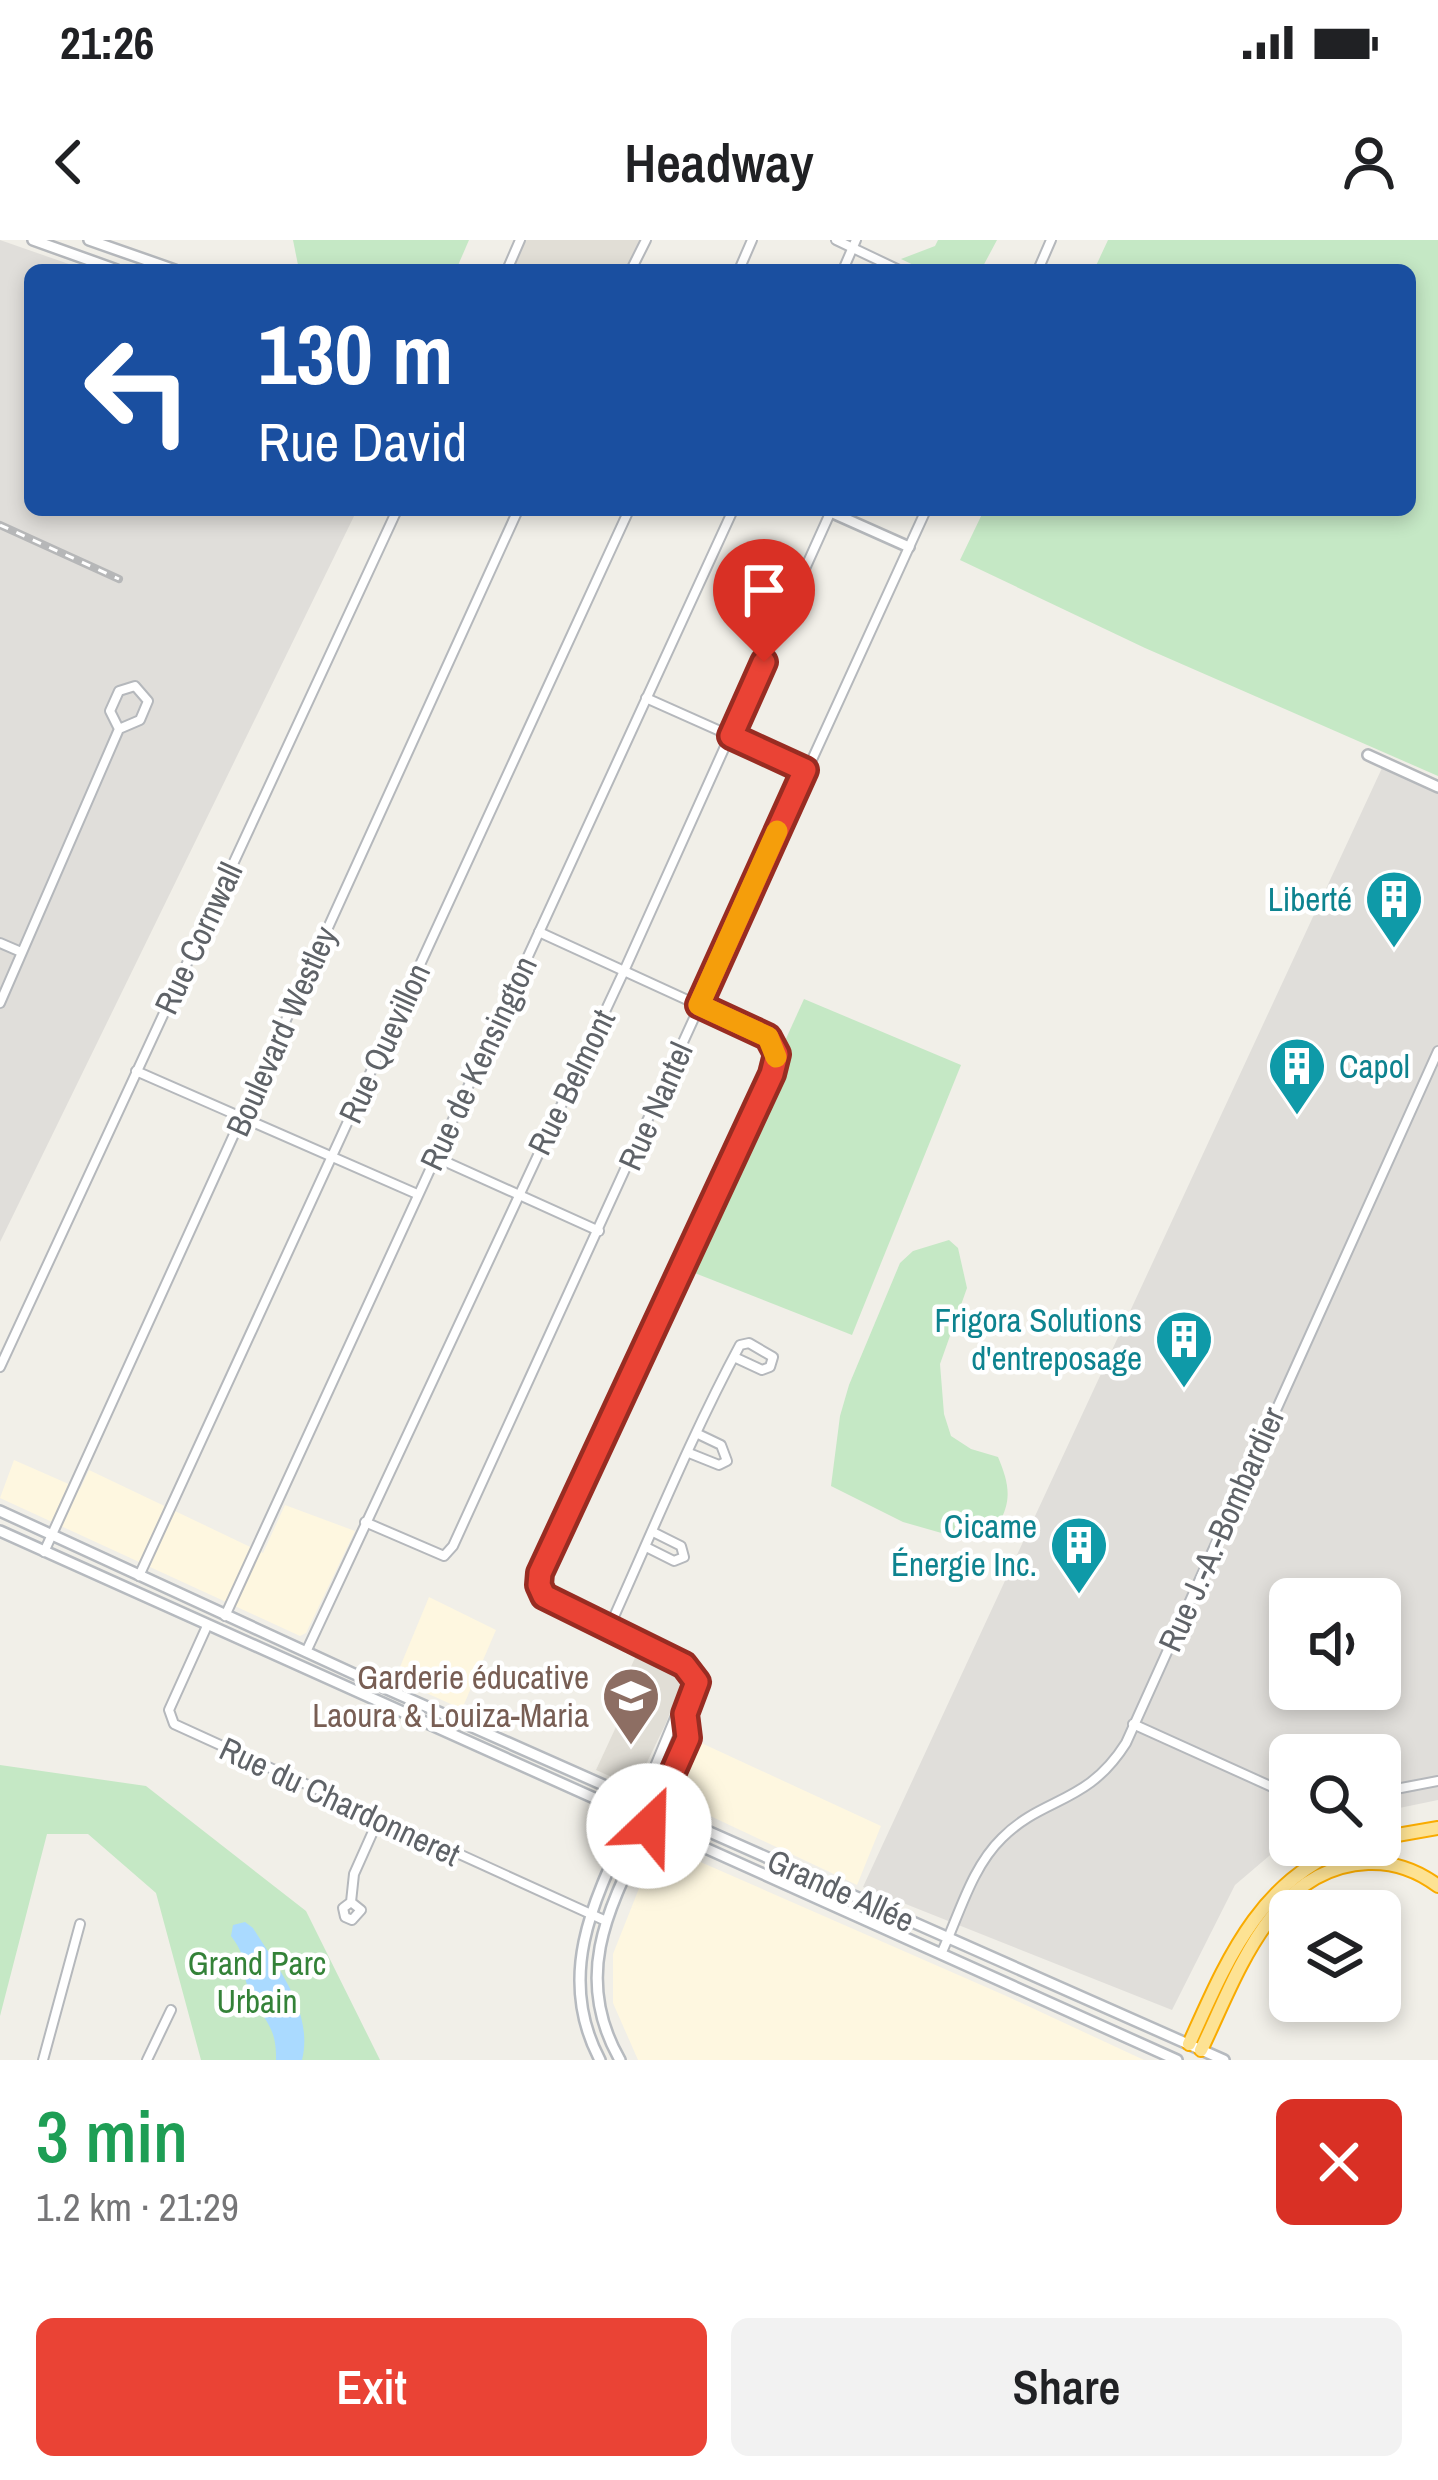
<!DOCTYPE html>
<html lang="en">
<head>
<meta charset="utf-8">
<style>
  :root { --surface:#fff; --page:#f2f2f2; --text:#202124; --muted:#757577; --accent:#ea4335 }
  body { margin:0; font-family:"Archivo Narrow",sans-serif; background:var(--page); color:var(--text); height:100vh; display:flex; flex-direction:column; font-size:45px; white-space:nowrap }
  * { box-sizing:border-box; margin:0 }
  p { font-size:39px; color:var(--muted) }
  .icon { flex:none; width:66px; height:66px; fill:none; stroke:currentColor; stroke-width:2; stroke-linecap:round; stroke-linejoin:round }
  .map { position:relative; height:1820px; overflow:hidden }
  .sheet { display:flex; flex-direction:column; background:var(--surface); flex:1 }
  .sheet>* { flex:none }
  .guide { position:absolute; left:24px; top:24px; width:1392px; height:252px; border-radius:18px; box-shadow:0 6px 18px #0003; background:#1a4fa0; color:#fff; overflow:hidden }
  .fabs { position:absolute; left:1269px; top:1338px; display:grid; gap:24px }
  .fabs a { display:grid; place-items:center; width:132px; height:132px; border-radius:18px; background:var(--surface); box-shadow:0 6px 18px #0003; font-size:60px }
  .pin { position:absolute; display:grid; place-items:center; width:102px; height:102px; color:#fff; margin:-123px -51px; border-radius:50% 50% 50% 0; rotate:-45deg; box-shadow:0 0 12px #0007 }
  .pin .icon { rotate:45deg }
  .me { position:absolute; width:132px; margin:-66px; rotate:24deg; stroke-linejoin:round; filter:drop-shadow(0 0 9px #0008) }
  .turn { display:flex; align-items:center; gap:42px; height:252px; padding:0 36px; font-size:54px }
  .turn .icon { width:156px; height:156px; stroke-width:2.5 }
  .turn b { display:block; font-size:84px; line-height:102px }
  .round { display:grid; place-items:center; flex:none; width:126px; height:126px; border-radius:18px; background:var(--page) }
  .headline { display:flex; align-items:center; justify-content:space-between; height:204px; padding:0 36px }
  h1 { font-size:72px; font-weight:600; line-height:90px; color:#1e9e55 }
  .button { display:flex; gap:24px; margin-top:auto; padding:24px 36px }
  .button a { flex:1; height:138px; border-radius:18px; background:var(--accent); color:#fff; font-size:48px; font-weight:600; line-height:138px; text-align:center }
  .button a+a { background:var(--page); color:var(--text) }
  .status { display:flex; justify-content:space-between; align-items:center; height:84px; padding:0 60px; background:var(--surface); direction:ltr }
  .status svg { height:33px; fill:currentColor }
  header { display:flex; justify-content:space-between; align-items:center; height:156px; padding:0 36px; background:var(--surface); font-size:54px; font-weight:600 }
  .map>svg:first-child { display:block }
  .commercial { fill:#fef7e0 }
  .industrial { fill:#e0deda; fill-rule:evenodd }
  .education { fill:#e1ded6 }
  .green { fill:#c5e8c5 }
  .water { fill:#aadaff }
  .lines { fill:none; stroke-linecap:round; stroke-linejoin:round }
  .minor-casing { stroke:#b5b8bc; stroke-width:12 }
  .tertiary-casing { stroke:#b5b8bc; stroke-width:14 }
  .secondary-casing { stroke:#b6babf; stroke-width:14 }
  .motorway-casing { stroke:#f9ab00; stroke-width:16 }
  .minor { stroke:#fff; stroke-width:8 }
  .tertiary { stroke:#fff; stroke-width:9 }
  .secondary { stroke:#fff; stroke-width:9 }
  .motorway { stroke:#fde293; stroke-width:12 }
  .rail-casing { stroke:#b6b7b8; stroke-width:8 }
  .rail { stroke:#fff; stroke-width:3; stroke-dasharray:9; stroke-linecap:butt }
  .route-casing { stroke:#982c22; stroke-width:30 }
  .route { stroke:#ea4335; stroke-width:21 }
  .slow { stroke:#f59e0b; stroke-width:21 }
  .labels { text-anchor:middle; stroke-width:9; stroke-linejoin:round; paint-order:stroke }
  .culture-label { font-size:33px; fill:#0d838f; stroke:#fff; text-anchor:end }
  .street-label { font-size:33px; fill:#5f6368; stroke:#fff }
  .education-label { font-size:33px; fill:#785e54; stroke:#fff; text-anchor:end }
  .park-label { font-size:33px; fill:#348238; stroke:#fff }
</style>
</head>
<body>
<div class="status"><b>21:26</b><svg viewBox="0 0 49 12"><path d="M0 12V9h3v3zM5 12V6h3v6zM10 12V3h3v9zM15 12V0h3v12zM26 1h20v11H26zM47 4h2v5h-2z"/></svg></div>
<header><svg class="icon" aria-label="back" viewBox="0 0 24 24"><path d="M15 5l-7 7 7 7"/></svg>Headway<svg class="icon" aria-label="person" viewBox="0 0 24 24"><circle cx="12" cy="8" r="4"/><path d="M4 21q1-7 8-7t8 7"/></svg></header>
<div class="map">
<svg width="1438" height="1820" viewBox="0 0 1438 1820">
  <rect width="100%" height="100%" fill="#f1efe8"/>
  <g class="commercial">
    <path d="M14,1220L80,1249L89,1230L263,1313L285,1265L355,1291L306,1393L300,1396L0,1258Z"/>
    <path d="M429,1357L496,1390L462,1469L395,1439Z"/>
    <path d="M697,1501L881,1586L857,1645L672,1558Z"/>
    <path d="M657,1603L1004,1755L1144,1820H638L613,1763V1714Z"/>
  </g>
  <g class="industrial">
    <path d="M0,0L86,30H30V270H357L0,1002Z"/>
    <path d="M1382,528L1438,544V1560L1380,1572V1515H1290V1598L1235,1645L1172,1770L863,1647ZM1290,1359H1380V1449H1290Z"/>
  </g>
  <g class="education">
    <path d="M520,0H646L631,30H507Z"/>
    <path d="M638,1411L675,1428L683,1439L666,1483L637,1543L632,1546L596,1530L628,1461L618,1456Z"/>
  </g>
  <g class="green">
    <path d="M293,0H469L456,30H299Z"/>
    <path d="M938,0H997L981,30H924L901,19L935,6Z"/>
    <path d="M1108,0H1438V536L1145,408L960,320L984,270H1410V30H1094Z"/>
    <path d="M804,759L961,825L852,1095L682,1028Z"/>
    <path d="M949,1000L958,1008L967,1048L940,1124L944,1174L951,1196L971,1209L998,1217C1008,1241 1013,1259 999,1283L945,1294L903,1282L831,1246L840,1176L849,1145L900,1023L913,1011Z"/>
    <path d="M0,1525L146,1546L306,1671L380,1820H201L156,1653L88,1594H47L0,1776Z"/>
  </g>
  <path class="water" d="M245,1682L253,1688C277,1727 314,1772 302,1820H276C277,1783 261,1780 249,1750C239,1726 250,1721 231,1696L233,1685Z"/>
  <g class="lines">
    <g class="minor-casing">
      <g id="minor">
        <path d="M836,0L899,30"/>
        <path d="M507,30L520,0"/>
        <path d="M631,30L646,0"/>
        <path d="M739,30L752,0"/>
        <path d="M843,30L856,0"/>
        <path d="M1038,30L1051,0"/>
        <path d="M646,458L805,529"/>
        <path d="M539,692L768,797L777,814L772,834L540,1333L539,1345L544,1356L689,1429"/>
        <path d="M0,703L21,712"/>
        <path d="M0,763L119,489L140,480L148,461L135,446L119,451L110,471L119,489"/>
        <path d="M136,831L417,954"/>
        <path d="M435,917L599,991"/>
        <path d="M0,1127L397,270"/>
        <path d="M689,1213L719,1225L727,1221L721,1205L698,1194"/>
        <path d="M365,1282L444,1316L453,1306L926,270"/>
        <path d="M646,1307L674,1321L684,1317L681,1306L653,1292"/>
        <path d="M44,1312L518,270"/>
        <path d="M139,1336L629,270"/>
        <path d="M225,1376L733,270"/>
        <path d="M207,1386L169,1470L174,1484L606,1681"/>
        <path d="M608,1390C651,1295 691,1196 740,1105L749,1103L773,1117L770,1127L762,1130L734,1117"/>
        <path d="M306,1412L624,731L831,271"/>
        <path d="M1133,1484L1290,1555"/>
        <path d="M1380,1552L1438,1541"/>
        <path d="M641,1560L689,1444L690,1431"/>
        <path d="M657,1569L687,1503L685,1474L697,1442L689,1429"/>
        <path d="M351,1662L361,1670L352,1680L345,1677L343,1668L351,1662L354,1634L379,1578"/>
        <path d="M941,1714C959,1676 971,1628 1002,1598C1044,1556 1087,1565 1126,1503L1438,811"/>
        <path d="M43,1820L80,1684"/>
        <path d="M147,1820L171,1770"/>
      </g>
    </g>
    <g class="tertiary-casing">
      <g id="tertiary">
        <path d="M33,0L117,30"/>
        <path d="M89,0L175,30"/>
        <path d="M826,270L909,307"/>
        <path d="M1368,515L1438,547"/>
      </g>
    </g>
    <g class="secondary-casing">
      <g id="secondary">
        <path d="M0,1271L389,1450L1224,1820"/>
        <path d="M0,1291L1177,1820"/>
        <path d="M600,1820C551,1728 602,1645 641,1560"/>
        <path d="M620,1820C567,1728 617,1654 657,1569"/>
      </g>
    </g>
    <g class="motorway-casing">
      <g id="motorway">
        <path d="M1380,1598L1438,1588"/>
        <path d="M1189,1804C1227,1720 1259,1639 1352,1605"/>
        <path d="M1201,1810C1236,1738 1271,1627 1368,1623C1395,1622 1417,1630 1438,1646"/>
      </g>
    </g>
    <use href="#minor" class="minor"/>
    <use href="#tertiary" class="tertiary"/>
    <use href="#secondary" class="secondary"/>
    <use href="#motorway" class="motorway"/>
    <g class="rail-casing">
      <path id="rail" d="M0,285L119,339"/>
    </g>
    <use href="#rail" class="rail"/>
  </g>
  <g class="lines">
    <g class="route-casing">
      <path id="route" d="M649,1586L688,1498L685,1474L697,1442L684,1425L544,1356L539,1345L540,1333L772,834L777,814L768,797L699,765L805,530L731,496L764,422"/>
    </g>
    <use href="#route" class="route"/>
    <path class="slow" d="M776,817L768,797L699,765L777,591"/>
  </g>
  <defs>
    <g id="building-pin" transform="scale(3)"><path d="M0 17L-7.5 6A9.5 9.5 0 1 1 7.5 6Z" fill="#0f9aa8" stroke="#fff"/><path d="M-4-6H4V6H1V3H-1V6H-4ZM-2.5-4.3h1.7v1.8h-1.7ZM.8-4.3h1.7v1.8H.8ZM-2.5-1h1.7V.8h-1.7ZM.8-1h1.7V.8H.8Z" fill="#fff"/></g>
    <g id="school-pin" transform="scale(3)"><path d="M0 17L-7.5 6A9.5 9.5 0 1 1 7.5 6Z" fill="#8d6e63" stroke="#fff"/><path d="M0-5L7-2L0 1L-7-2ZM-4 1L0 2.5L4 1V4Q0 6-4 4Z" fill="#fff"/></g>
  </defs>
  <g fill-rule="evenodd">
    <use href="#building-pin" x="1394" y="659"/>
    <use href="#building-pin" x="1297" y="826"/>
    <use href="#building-pin" x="1184" y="1099"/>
    <use href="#building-pin" x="1079" y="1305"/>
    <use href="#school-pin" x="631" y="1456"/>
  </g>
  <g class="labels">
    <g class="culture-label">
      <text x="1352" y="671">Liberté</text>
      <text x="1339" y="838" text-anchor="start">Capol</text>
      <text x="1142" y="1092">Frigora Solutions<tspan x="1142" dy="38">d'entreposage</tspan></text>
      <text x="1037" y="1298">Cicame<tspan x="1037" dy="38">Énergie Inc.</tspan></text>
    </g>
    <g class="street-label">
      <text transform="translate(198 698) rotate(-65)" y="12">Rue Cornwall</text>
      <text transform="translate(281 791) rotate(-66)" y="12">Boulevard Westley</text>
      <text transform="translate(384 803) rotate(-65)" y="12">Rue Quevillon</text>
      <text transform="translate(478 823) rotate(-65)" y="12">Rue de Kensington</text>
      <text transform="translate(571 842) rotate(-64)" y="12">Rue Belmont</text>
      <text transform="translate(655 866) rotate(-66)" y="12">Rue Nantel</text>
      <text transform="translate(1221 1289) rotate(-66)" y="12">Rue J.-A.-Bombardier</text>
      <text transform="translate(340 1561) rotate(25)" y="12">Rue du Chardonneret</text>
      <text transform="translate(841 1650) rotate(24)" y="12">Grande Allée</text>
    </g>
    <g class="education-label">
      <text x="589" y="1449">Garderie éducative<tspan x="589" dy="38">Laoura &amp; Louiza-Maria</tspan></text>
    </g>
    <g class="park-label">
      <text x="257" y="1735">Grand Parc<tspan x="257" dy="38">Urbain</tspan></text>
    </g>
  </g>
</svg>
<div class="fabs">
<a><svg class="icon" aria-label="sound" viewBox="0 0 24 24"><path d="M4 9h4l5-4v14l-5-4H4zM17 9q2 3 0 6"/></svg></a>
<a><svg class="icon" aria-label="search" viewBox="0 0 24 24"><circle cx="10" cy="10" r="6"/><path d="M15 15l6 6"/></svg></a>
<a><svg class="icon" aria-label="layers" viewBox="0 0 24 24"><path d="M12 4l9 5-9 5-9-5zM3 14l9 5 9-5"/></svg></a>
</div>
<div class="pin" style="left:764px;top:422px;background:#d93025"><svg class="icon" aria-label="arrive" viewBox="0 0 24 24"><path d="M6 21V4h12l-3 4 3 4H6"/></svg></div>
<svg class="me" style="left:649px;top:1586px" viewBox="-20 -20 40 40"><circle r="19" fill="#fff"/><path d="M0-13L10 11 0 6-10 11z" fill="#ea4335"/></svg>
<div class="guide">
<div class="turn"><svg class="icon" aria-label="left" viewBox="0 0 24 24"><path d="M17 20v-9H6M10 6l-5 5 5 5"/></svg><div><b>130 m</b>Rue David</div></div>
</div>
</div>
<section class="sheet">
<div class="headline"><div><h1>3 min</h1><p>1.2 km · 21:29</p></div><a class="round" style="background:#d93025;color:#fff"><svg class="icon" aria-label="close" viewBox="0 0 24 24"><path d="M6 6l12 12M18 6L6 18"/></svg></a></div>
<div class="button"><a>Exit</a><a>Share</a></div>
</section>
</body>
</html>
